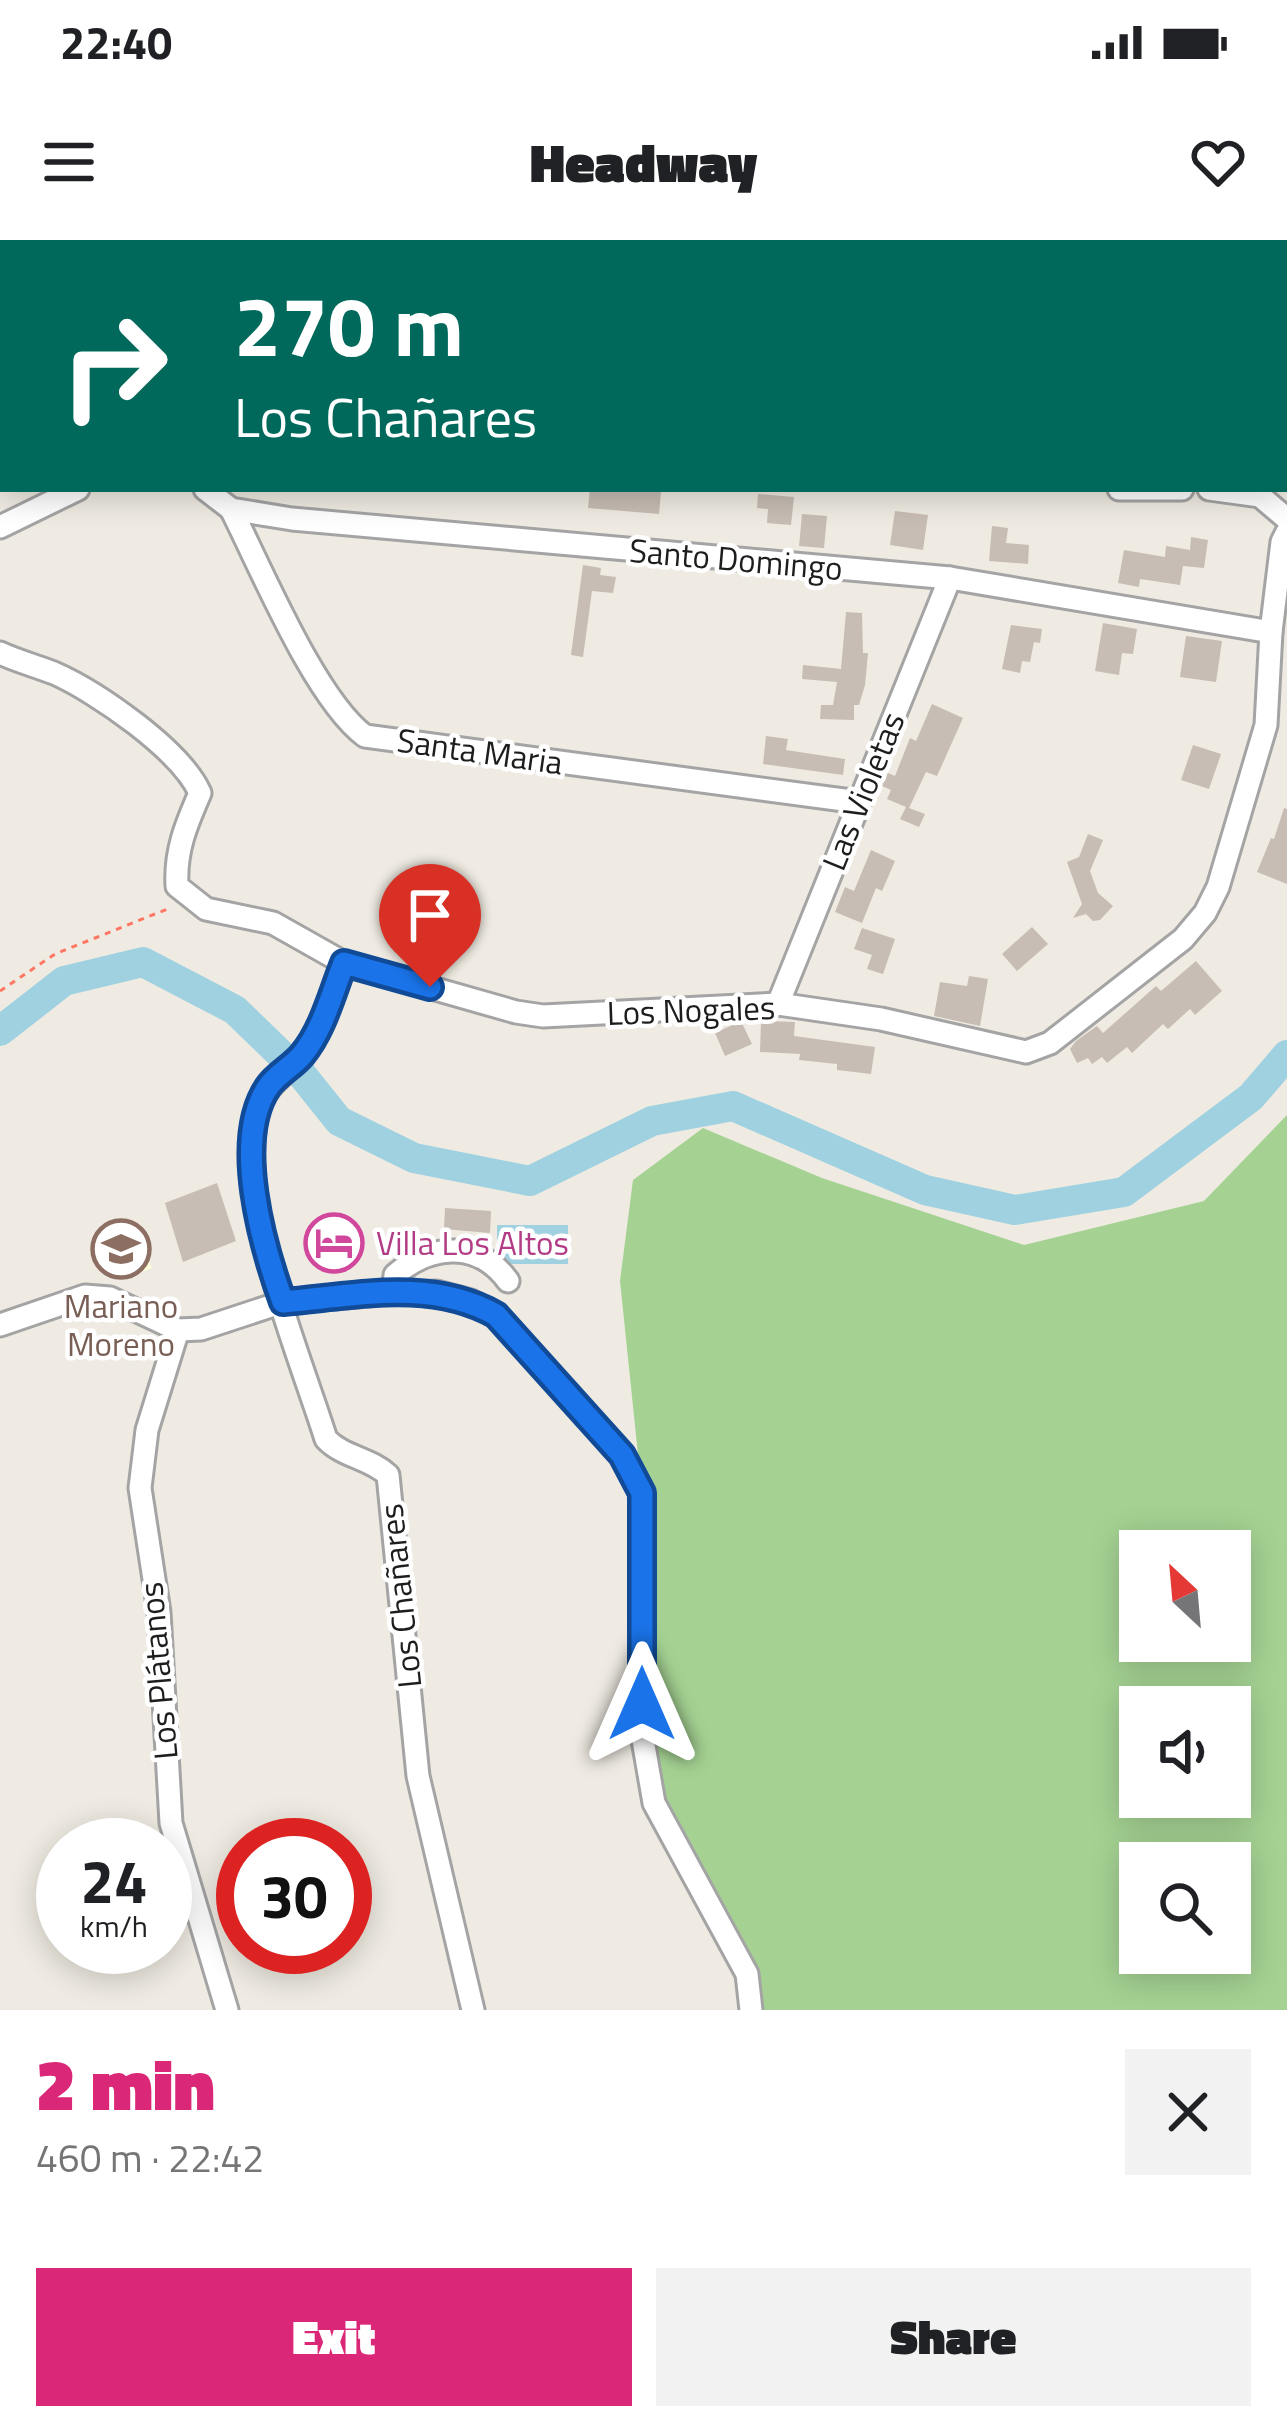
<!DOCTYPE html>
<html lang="en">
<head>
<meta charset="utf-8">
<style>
  :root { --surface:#fff; --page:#f2f2f2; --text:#202124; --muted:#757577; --accent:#db2777 }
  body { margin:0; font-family:"Titillium Web",sans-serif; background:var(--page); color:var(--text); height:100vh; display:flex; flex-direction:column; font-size:45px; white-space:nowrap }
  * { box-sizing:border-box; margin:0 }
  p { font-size:39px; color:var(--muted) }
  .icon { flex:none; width:66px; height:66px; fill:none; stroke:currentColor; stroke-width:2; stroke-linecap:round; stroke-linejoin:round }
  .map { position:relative; height:1770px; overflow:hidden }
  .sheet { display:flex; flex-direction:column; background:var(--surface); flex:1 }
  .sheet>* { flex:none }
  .top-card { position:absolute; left:0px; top:0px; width:1287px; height:252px; box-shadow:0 6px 30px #0003; background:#00695c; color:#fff; overflow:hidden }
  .needle { width:78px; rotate:334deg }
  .buttons { position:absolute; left:1119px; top:1290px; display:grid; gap:24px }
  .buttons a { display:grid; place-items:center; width:132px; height:132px; border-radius:0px; background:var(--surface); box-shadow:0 6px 30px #0003; font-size:60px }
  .speed { position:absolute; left:36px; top:1578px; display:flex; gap:24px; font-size:60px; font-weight:700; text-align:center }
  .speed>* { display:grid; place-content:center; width:156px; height:156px; border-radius:50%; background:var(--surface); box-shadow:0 6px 30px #0003; line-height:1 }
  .speed small { font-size:30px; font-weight:400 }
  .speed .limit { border:18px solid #d22; background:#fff; color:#111 }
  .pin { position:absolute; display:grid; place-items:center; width:102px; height:102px; color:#fff; margin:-123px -51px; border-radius:50% 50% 50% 0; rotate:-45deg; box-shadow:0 0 12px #0007 }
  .pin .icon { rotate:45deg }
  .me { position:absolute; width:132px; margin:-66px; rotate:0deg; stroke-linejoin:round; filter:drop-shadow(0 0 9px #0008) }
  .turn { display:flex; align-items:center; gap:42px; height:252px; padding:0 36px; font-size:54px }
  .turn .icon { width:156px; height:156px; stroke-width:2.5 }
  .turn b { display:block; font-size:84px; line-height:102px }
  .round { display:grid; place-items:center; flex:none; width:126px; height:126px; border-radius:0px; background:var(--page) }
  .head { display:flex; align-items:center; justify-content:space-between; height:204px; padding:0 36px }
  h1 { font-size:72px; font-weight:800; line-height:90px; color:var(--accent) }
  .cta { display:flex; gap:24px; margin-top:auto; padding:24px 36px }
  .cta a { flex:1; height:138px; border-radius:0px; background:var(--accent); color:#fff; font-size:48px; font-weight:800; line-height:138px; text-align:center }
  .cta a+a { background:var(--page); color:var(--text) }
  .status { display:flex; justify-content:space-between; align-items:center; height:84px; padding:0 60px; background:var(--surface); direction:ltr }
  .status svg { height:33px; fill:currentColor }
  header { display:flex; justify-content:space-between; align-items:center; height:156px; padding:0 36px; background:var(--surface); font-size:54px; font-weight:800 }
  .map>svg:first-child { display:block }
  .education { fill:#feffdb }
  .forest { fill:#a5d293; fill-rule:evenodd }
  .water { fill:#9fd1e1 }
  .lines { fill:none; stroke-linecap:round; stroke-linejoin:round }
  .river { stroke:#9fd1e1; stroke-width:30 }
  .building { fill:#c7bdb5 }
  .minor-casing { stroke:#a4a4a4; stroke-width:27 }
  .path { stroke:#ff7663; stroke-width:3; stroke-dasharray:6 6; stroke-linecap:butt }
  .minor { stroke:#fff; stroke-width:21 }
  .route-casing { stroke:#114b97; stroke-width:30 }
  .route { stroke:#1a73e8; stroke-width:21 }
  .labels { text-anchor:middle; stroke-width:9; stroke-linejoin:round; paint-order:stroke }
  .street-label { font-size:33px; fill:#1d1d1d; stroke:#fff }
  .hotel-label { font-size:33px; fill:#b23c85; stroke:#fff; text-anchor:start }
  .education-label { font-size:33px; fill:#785e54; stroke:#fff }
</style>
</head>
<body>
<div class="status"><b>22:40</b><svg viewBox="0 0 49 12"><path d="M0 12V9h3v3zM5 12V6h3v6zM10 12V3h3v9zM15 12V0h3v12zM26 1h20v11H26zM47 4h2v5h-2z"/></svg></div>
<header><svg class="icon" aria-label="menu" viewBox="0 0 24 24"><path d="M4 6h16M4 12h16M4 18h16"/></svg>Headway<svg class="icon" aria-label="heart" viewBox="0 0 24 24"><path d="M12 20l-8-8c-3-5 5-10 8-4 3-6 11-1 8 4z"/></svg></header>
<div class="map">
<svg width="1287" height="1770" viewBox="0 0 1287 1770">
  <rect width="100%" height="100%" fill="#efebe2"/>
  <path class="education" d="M133,980L152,1028L131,1036L125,1023L105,1030L92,997Z"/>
  <path class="forest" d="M1287,875V1770H751V1758L654,1563L642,1253L620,1041L633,940L703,888L822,938L1024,1005L1204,961ZM1140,1311H1230V1401H1140ZM1140,1467H1230V1557H1140ZM1140,1623H1230V1713H1140Z"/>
  <rect class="water" x="497" y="985" width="71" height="39"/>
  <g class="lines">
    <g class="river">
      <path d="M1214,0L1216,3"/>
      <path d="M1284,105L1287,110"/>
      <path d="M0,791L64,741L143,722L235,770L303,836L339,881L414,918L530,941L652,881L733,866L925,950L1015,970L1124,952L1251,857L1287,815"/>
    </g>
  </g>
  <g class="building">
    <path d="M590,249L661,252L659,274L588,268Z"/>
    <path d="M758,254L794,257L791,285L767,283L768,269L757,268Z"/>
    <path d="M895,271L928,275L923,310L890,305Z"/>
    <path d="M802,274L827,276L824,308L799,306Z"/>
    <path d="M992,286L1008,288L1006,303L1029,305L1028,324L989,321Z"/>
    <path d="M1191,297L1208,300L1204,328L1183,326L1180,345L1140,339L1139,347L1118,343L1124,310L1165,317L1166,306L1190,310Z"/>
    <path d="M583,325L601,328L600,335L616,337L613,353L592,351L583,417L571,415Z"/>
    <path d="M846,372L862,373L863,413H868L865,445L859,465H854V480L820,479L821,465H833L837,442L802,439L803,425L841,429Z"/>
    <path d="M1103,383L1137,389L1133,414L1122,413L1119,435L1095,431Z"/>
    <path d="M1011,385L1042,389L1040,403L1034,402L1030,422L1022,421L1020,433L1002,429Z"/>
    <path d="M1186,396L1222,401L1216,442L1180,437Z"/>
    <path d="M932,464L963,478L937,536L926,532L909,568L925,574L919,587L900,579L906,567L887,559L891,550L882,546L888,533L895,536L910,498L916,501Z"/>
    <path d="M766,496L788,499L786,510L845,519L843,535L763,524Z"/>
    <path d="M1193,505L1221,514L1209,549L1181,540Z"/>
    <path d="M1284,568L1287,569V644L1257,632L1271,598L1274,599Z"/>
    <path d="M1088,594L1103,600L1090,631L1098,653L1113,666L1100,680L1093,681L1086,674L1073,678L1082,664L1067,622L1079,617Z"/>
    <path d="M871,610L895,621L882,651L876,648L862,683L835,672L845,647L854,651Z"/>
    <path d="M1032,687L1048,704L1017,731L1002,714Z"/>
    <path d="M862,688L895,699L883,734L867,729L872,715L854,709Z"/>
    <path d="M1196,721L1222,751L1195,775L1190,769L1168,789L1163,784L1132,813L1127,807L1107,823L1102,817L1092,824L1088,818L1077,823L1070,809L1076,801L1097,786L1103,793L1156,746L1161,751Z"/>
    <path d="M969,736L988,739L980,786L934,776L940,742L967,746Z"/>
    <path d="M741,781L752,804L725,816L715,793Z"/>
    <path d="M761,781L795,782L794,796L875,807L871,834L837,830V824L799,820L800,814L760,812Z"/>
    <path d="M217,943L236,1001L183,1022L165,963Z"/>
    <path d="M445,968L491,971L490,993L444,989Z"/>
  </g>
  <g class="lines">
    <g class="minor-casing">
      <g id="minor">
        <path d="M192,0L194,3"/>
        <path d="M798,0L799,3"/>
        <path d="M988,0L990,3"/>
        <path d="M1260,0L1262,3"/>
        <path d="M90,3L99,0"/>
        <path d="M393,3V0"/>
        <path d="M898,3L906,0"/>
        <path d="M0,9H3"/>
        <path d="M1284,40L1287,45"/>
        <path d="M205,249L231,269L292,279L950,338L1271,392"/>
        <path d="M1119,249H1182"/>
        <path d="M1209,249L1260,256L1287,279"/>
        <path d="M231,269C261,328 315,459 365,496L859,562"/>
        <path d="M0,287L78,249"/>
        <path d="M0,413C17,421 36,426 54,433C97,452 181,510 200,553C186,585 175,611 177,646L206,669L273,683L344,723L516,772L543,776L778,764L881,779L1026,812L1050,803L1183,699L1205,673L1218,647L1266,485L1271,392L1282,302L1287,292"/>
        <path d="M344,723C332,753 323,789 302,815C286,835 265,844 258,871C233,957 299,1113 326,1199C343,1217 370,1218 388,1235L418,1536L473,1770"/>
        <path d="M778,764L950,338"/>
        <path d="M393,1053L395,1035C432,1003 479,1001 508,1041"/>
        <path d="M0,1085L85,1056L110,1058L178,1090L201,1089L283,1062L393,1053L437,1052L471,1061L496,1075L622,1215L642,1253V1494L654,1563L747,1734L751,1770"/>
        <path d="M178,1090L147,1190L140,1248L159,1372L171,1583L227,1770"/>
      </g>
    </g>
    <path class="path" d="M0,751L55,714L170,668"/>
    <use href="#minor" class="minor"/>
  </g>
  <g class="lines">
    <g class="route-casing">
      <path id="route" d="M430,747L344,723C332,753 323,790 302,815C292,827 277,834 268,847C232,900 263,1007 283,1062C355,1056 430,1038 496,1075L622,1215L642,1253V1464"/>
    </g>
    <use href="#route" class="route"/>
  </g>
  <defs>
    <g id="hotel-ring" transform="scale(3)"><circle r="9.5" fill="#fff" stroke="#d1479c" stroke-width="1.5"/><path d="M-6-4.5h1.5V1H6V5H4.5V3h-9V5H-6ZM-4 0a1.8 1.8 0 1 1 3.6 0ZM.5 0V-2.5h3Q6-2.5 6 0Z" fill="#d1479c"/></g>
    <g id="school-ring" transform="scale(3)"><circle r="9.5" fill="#fff" stroke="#8d6e63" stroke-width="1.5"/><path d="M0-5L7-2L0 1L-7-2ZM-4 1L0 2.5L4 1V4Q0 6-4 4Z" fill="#8d6e63"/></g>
  </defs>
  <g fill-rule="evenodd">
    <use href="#hotel-ring" x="334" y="1003"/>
    <use href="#school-ring" x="121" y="1009"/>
  </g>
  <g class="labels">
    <g class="street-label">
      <text transform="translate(736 319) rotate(5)" y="12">Santo Domingo</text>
      <text transform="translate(480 511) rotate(8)" y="12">Santa Maria</text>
      <text transform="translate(863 551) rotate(-68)" y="12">Las Violetas</text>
      <text transform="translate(691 770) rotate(-2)" y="12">Los Nogales</text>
      <text transform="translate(400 1356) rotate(-96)" y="12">Los Chañares</text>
      <text transform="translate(158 1431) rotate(-95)" y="12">Los Plátanos</text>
    </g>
    <g class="hotel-label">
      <text x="376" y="1015">Villa Los Altos</text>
    </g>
    <g class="education-label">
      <text x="121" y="1078">Mariano<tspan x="121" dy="38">Moreno</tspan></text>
    </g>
  </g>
</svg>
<div class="buttons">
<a><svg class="needle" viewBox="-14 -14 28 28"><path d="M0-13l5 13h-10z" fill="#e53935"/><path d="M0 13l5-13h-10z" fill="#757577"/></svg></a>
<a><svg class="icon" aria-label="sound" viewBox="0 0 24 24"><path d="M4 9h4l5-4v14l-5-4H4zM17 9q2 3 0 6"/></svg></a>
<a><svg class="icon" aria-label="search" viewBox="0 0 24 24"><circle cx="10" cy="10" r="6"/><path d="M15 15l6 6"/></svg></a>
</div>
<div class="speed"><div>24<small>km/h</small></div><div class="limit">30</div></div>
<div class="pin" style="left:430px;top:747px;background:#d93025"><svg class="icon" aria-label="arrive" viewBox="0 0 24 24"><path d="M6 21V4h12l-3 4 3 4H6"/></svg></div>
<svg class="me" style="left:642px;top:1464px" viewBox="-20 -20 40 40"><path d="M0-17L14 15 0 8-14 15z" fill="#1a73e8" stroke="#fff" stroke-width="4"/></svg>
<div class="top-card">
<div class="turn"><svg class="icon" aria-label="right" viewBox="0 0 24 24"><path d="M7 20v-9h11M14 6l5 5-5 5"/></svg><div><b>270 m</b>Los Chañares</div></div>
</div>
</div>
<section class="sheet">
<div class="head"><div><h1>2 min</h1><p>460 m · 22:42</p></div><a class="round"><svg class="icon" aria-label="close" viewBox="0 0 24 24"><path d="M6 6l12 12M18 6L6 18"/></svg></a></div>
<div class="cta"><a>Exit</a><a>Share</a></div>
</section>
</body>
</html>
